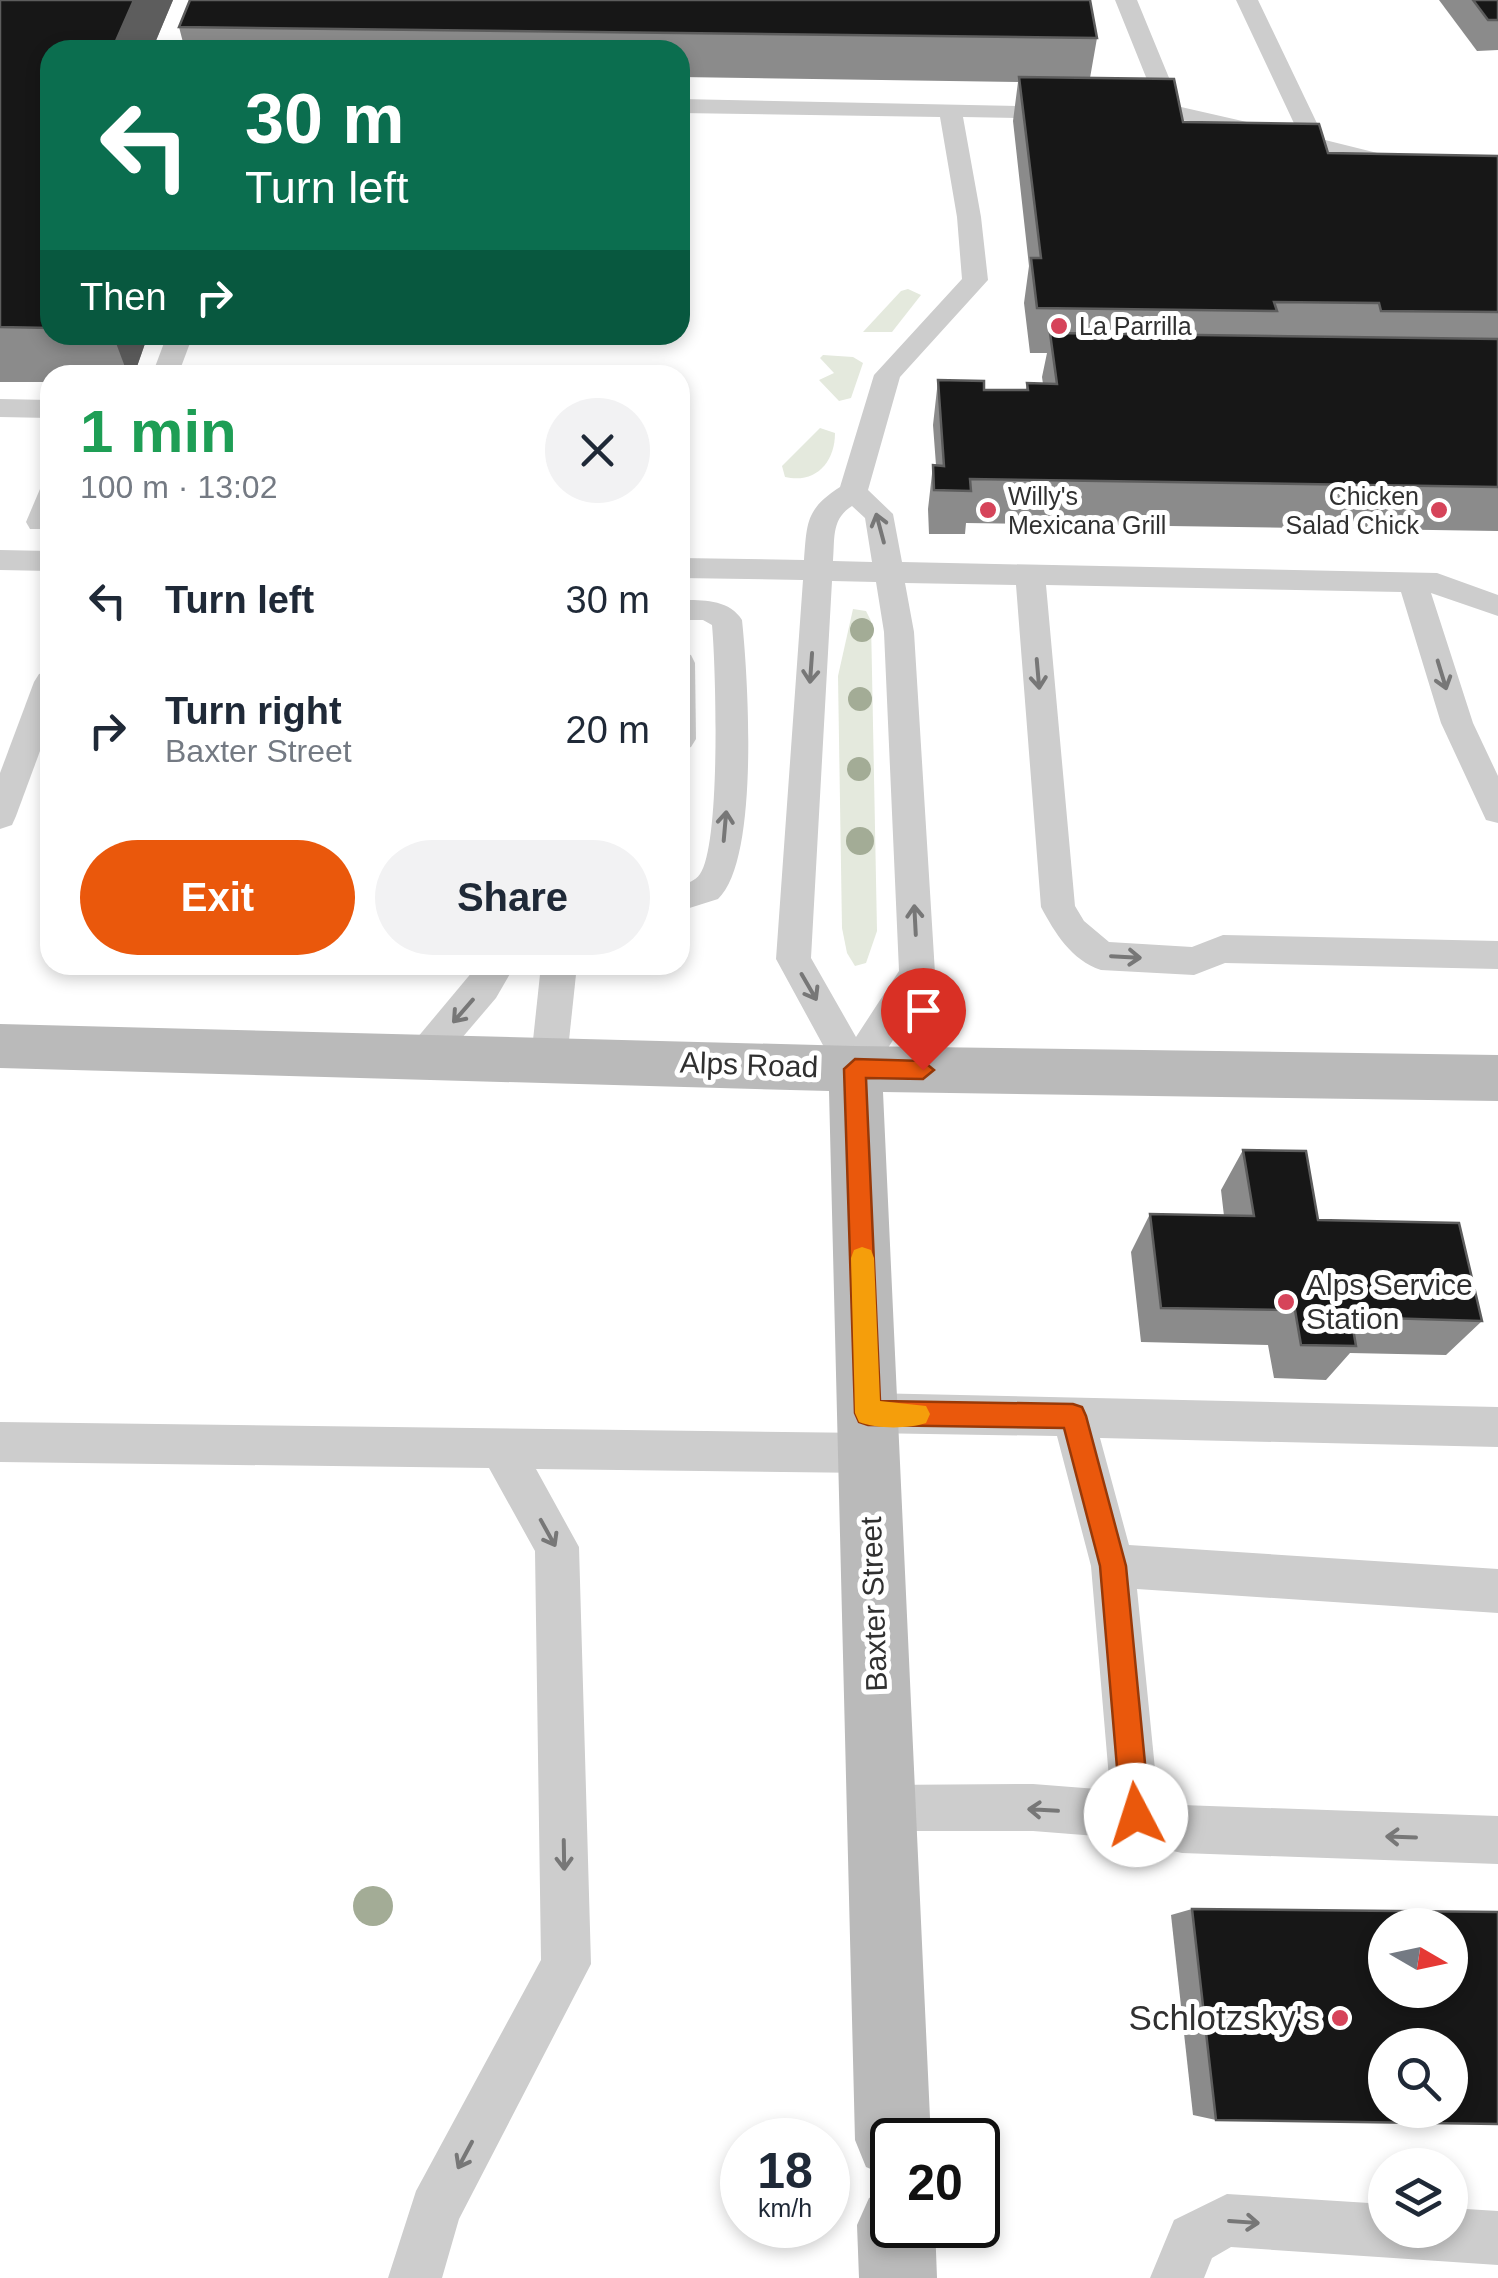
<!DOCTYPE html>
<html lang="en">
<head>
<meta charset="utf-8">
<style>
  :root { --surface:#fff; --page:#f2f2f3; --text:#1f2937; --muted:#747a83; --accent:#ea580c }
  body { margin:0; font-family:Arial,sans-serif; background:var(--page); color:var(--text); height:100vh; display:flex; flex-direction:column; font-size:38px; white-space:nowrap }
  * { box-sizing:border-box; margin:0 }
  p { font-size:32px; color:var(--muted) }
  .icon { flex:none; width:55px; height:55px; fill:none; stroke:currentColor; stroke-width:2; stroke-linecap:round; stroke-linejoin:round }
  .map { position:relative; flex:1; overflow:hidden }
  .panel { position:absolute; left:40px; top:365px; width:650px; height:610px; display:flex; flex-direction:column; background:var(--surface); border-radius:30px; box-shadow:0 5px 15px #0003 }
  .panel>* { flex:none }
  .banner { position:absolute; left:40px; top:40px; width:650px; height:305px; border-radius:30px; box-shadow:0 5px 15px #0003; background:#0b6e4f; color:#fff; overflow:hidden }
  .needle { width:65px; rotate:99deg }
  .controls { position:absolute; left:1368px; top:1908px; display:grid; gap:20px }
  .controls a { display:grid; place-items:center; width:100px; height:100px; border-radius:50%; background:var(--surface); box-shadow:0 5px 15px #0003; font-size:50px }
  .speed { position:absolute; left:720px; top:2118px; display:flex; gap:20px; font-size:50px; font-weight:700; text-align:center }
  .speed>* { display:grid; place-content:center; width:130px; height:130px; border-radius:50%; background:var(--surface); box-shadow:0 5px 15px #0003; line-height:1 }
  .speed small { font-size:25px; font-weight:400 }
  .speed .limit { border:5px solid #111; border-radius:15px; background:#fff; color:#111 }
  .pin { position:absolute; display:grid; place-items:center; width:85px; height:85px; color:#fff; margin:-102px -42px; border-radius:50% 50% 50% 0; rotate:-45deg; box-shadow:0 0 10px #0007 }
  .pin .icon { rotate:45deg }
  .me { position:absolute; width:110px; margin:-55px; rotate:355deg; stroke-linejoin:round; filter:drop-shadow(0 0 8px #0008) }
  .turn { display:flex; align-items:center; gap:35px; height:210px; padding:0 40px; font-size:45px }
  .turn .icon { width:130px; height:130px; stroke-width:2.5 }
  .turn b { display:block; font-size:70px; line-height:85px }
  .then { display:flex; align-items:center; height:95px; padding:0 40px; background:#0003; gap:20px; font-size:38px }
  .round { display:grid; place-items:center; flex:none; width:105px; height:105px; border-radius:52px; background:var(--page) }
  .overview { display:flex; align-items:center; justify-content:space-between; height:170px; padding:0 40px }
  h1 { font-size:60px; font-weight:700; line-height:75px; color:#1e9e55 }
  .primary-button { display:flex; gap:20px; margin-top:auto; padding:20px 40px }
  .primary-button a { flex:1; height:115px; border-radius:60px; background:var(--accent); color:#fff; font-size:40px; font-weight:700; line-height:115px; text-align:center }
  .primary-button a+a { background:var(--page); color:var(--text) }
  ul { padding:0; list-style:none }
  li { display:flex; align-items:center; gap:30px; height:130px; padding:0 40px }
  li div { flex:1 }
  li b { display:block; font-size:38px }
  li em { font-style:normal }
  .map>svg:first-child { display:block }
  .green { fill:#e4e9dd }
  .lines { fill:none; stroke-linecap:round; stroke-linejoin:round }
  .service { fill:#cdcdcd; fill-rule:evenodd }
  .secondary { fill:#bababa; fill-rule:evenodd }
  .tree { fill:#a3ac96 }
  .wall { fill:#8b8b8b }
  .shaded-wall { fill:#5d5d5d }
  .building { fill:#171717; stroke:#5d5d5d; stroke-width:2.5; fill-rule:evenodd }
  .oneway { stroke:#777 }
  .route { fill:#ea580c; stroke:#983908; stroke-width:2.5 }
  .slow { fill:#f59e0b }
  .poi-dot { fill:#d6445a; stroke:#fff; stroke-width:4 }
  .labels { text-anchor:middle; stroke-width:10; stroke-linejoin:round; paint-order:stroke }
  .far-poi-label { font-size:25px; fill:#303030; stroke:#fff; text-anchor:start }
  .street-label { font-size:30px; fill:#303030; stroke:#fff }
  .poi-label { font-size:30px; fill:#303030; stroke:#fff; text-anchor:start }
  .near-poi-label { font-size:35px; fill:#303030; stroke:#fff; text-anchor:end }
</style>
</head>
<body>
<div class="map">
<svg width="1498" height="2278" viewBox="0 0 1498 2278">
  <rect width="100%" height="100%" fill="#fff"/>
  <g class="green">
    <path d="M908,289L921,295L892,332H863L901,291Z"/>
    <path d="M823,355L853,357L863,363L851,398L839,401L819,380L834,373L820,358Z"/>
    <path d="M820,428L835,433C835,463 815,484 785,477L782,466Z"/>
    <path d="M853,609L866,611L871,621L877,931L866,963L855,966L847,953L842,928L838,676Z"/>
  </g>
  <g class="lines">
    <g class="service">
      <path d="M1115,0H1137L1181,107L1299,134L1236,0H1258L1325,140L1498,183V197L1191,121L1122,118L1118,113L1122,108L1158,107Z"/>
      <path d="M680,99L1073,107L1076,112L1065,119L963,117L981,217L988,280L900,377L868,490L893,514L902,562L1437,573L1498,595V616L1431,593L1473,723L1498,776V823L1486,820L1441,723L1401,592L1046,585L1075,906L1084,921L1109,942L1192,947L1223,935L1498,941V969L1225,963L1194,975L1101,970C1071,960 1055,933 1041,907L1016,585L905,583L914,632L935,973L868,1080L855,1084L842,1080L776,959L803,580L680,578V558L804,560C807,522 806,509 840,487L874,375L962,279L957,217L940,117L680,113ZM852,506L865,518L872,562L833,561C835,539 831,519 852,506ZM832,581L876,582L884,632L899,971L856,1037L811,958Z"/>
      <path d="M167,335H193L178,375H152Z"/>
      <path d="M0,399L50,400V418L0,417Z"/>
      <path d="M50,487V529H30L26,522L40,489Z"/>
      <path d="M0,550L50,551V571L0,570Z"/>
      <path d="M680,600C702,600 729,599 742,620C748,677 760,860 718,899L680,911V885C688,883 695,881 700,874C721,844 716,668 712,625L703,620H680Z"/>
      <path d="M680,652L691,655L695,663L696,739L691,747L680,751Z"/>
      <path d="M50,671V724L16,816L12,825L0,829V773L34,682L39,674Z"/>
      <path d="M478,965H515L496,998L438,1066L425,1070L412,1066L407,1055L412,1044Z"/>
      <path d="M541,965H577L567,1059L562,1070L549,1074L536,1070L531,1059Z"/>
      <path d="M868,1393L1498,1407V1447L1100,1438L1129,1545L1498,1569V1613L1137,1589L1158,1799L1182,1805L1498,1816V1864L1182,1853L1109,1837L1033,1831H881L864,1825L858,1808L864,1791L881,1785L1033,1784L1110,1790L1091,1566L1057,1436L869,1433L884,1439L890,1453L884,1467L869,1473L536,1469L579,1547L591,1964L459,2219L442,2278H388L416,2191L541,1960L535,1551L489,1468L0,1462V1422L868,1433L853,1427L847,1413L853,1399Z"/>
      <path d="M1227,2194L1385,2204V2230H1450V2208L1498,2211V2265L1231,2247L1212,2258L1204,2278H1150L1174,2220Z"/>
    </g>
    <g class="secondary">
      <path d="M0,1024L855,1046L1498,1055V1101L883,1092L931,2140H892V2178L866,2167L855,2140L829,1091L0,1068Z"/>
      <path d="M892,2188V2225H935L937,2278H859L857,2225L869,2198Z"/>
    </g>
  </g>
  <g class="tree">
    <circle cx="862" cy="630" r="12"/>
    <circle cx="860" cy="699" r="12"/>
    <circle cx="859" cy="769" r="12"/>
    <circle cx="860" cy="841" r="14"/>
    <circle cx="373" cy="1906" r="20"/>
  </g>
  <g class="wall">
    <path d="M0,0H173L152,50H50V335H148L134,375H50V382H0Z"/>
    <path d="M1439,0H1498V50L1477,51Z"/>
    <path d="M179,27L1097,38L1090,78L1183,122L1328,153L1498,156V531L966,523L965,534H929L928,509L933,465H936L933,425L938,380L984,390H1026L1027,383L1043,384L1042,377L1047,353H1030L1024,303L1029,266L1013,121L1018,82L680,77V50H185Z"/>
    <path d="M680,586H688L689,602L685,645H680Z"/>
    <path d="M1243,1150L1318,1220L1482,1321L1446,1355L1350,1353L1326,1380L1274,1378L1268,1345L1141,1342L1131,1252L1150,1214L1224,1216L1221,1190Z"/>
    <path d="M1192,1909L1216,2120L1193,2115L1171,1915Z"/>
  </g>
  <g class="shaded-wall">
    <path d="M134,0H173L152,50H110Z"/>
    <path d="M113,335H148L134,375H128Z"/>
    <path d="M688,586L689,602L685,645L684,629Z"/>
  </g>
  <g class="building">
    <path d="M0,0H134L116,41L110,50H50V328L0,327Z"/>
    <path d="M190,0H1090L1097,38L179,27Z"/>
    <path d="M1473,0H1498V20H1488Z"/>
    <path d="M1019,77L1174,79L1183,122L1319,124L1328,153L1498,156V312L1381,311L1379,303L1274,302L1277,311L1037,308L1031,258H1041Z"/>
    <path d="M1050,333L1498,339V487L970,479L971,491L934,490L933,465L944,466L938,380L984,381V390H1028L1027,383L1057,384Z"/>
    <path d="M680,586H688L684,629H680Z"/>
    <path d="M1243,1150L1306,1151L1318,1220L1459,1223L1482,1321L1351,1317L1356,1346L1301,1345L1295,1310L1161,1308L1150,1214L1254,1216Z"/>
    <path d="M1192,1909L1498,1912V2124L1216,2120ZM1385,1925H1450V1990H1385ZM1385,2045H1450V2110H1385Z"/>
  </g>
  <defs><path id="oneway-shaft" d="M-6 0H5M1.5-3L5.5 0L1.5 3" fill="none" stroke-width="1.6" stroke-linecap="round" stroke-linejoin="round" transform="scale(2.5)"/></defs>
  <g class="oneway">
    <use href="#oneway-shaft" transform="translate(880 528) rotate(-105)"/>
    <use href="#oneway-shaft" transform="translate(811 668) rotate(94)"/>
    <use href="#oneway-shaft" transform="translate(1038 674) rotate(85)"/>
    <use href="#oneway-shaft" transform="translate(1442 675) rotate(73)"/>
    <use href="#oneway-shaft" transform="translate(725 826) rotate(-85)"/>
    <use href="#oneway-shaft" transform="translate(915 920) rotate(-93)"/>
    <use href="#oneway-shaft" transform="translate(1126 957) rotate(3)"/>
    <use href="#oneway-shaft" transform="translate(809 987) rotate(60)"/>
    <use href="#oneway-shaft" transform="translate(463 1011) rotate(131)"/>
    <use href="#oneway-shaft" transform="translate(548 1533) rotate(61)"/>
    <use href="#oneway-shaft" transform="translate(1043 1810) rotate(-177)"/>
    <use href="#oneway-shaft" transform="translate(1401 1837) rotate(-178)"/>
    <use href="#oneway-shaft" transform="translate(564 1855) rotate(89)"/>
    <use href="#oneway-shaft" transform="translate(465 2155) rotate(118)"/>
    <use href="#oneway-shaft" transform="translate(1244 2222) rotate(4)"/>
  </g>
  <path class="route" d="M855,1059L923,1061L934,1070L923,1079L866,1078L880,1401L1073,1404L1082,1407L1086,1416L1126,1566L1150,1815L1146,1825L1136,1829L1126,1825L1121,1815L1100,1566L1064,1428L868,1425L859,1422L855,1413L844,1069Z"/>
  <path class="slow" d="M862,1247L871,1250L874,1258L880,1401L926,1406L930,1414L926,1423C908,1429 876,1429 859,1422L855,1413L851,1258L854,1250Z"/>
  <g class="poi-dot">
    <circle cx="1059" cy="326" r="10"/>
    <circle cx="988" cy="510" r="10"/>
    <circle cx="1439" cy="510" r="10"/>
    <circle cx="1286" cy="1302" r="10"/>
    <circle cx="1340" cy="2018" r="10"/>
  </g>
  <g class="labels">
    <g class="far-poi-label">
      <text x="1079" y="335">La Parrilla</text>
      <text x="1008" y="505">Willy's<tspan x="1008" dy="29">Mexicana Grill</tspan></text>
      <text x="1419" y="505" text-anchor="end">Chicken<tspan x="1419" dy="29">Salad Chick</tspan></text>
    </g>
    <g class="street-label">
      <text transform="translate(749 1065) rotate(2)" y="10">Alps Road</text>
      <text transform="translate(874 1604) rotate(-92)" y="10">Baxter Street</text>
    </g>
    <g class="poi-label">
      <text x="1306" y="1295">Alps Service<tspan x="1306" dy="34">Station</tspan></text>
    </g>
    <g class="near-poi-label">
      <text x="1320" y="2030">Schlotzsky's</text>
    </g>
  </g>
</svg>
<div class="controls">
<a><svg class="needle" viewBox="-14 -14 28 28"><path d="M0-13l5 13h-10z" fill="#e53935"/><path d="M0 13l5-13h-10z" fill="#747a83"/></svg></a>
<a><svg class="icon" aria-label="search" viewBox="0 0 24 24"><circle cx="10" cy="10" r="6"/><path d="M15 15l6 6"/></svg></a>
<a><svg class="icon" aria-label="layers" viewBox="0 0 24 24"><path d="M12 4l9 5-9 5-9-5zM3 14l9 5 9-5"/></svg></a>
</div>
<div class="speed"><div>18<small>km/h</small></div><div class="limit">20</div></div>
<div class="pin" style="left:923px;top:1070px;background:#d93025"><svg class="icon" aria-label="arrive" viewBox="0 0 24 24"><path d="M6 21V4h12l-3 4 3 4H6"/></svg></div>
<svg class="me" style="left:1136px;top:1815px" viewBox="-20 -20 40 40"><circle r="19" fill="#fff"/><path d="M0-13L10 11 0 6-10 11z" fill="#ea580c"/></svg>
<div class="banner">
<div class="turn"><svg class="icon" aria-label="left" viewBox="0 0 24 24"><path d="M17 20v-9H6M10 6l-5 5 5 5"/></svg><div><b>30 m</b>Turn left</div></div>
<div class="then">Then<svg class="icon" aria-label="right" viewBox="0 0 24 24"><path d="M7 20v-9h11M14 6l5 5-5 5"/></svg></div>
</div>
<section class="panel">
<div class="overview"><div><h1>1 min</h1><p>100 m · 13:02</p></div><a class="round"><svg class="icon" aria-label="close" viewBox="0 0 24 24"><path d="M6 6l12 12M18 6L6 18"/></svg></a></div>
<ul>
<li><svg class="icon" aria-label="left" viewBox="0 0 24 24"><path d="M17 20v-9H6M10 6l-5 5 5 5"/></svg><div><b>Turn left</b></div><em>30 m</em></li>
<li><svg class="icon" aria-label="right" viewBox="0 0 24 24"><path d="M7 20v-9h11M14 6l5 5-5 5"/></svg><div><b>Turn right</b><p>Baxter Street</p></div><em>20 m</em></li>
</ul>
<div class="primary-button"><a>Exit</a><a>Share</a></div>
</section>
</div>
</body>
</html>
